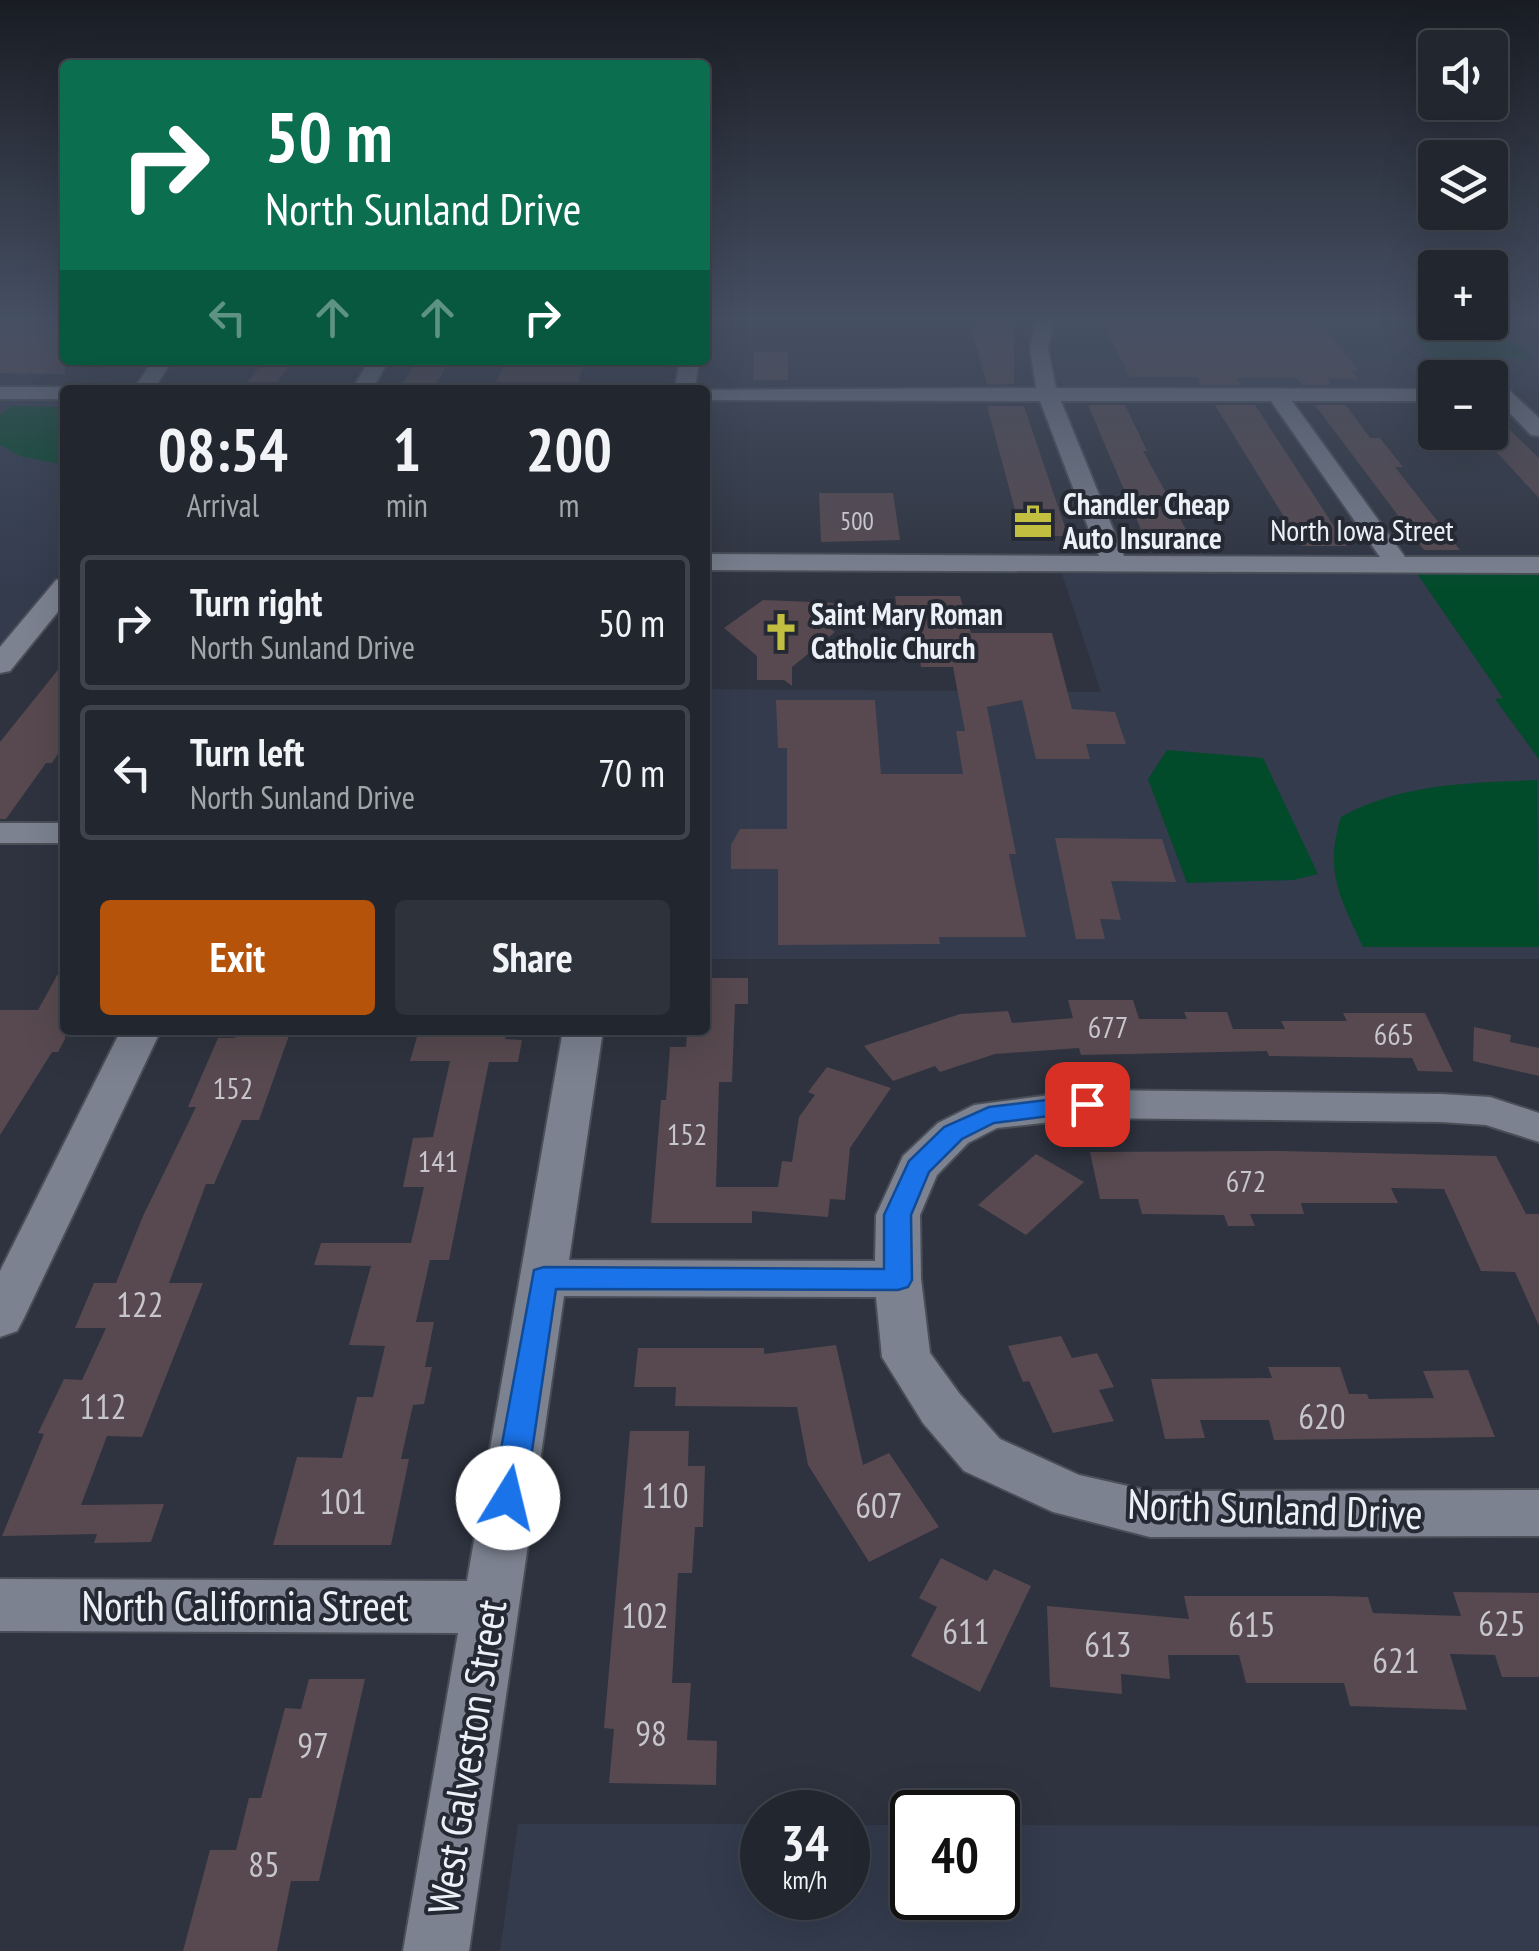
<!DOCTYPE html>
<html lang="en">
<head>
<meta charset="utf-8">
<style>
  :root { --surface:#22262f; --page:#2e323b; --text:#f1f3f6; --muted:#a2a5aa; --line:#3f434b; --accent:#b45309 }
  body { margin:0; font-family:"PT Sans Narrow",sans-serif; background:var(--page); color:var(--text); height:100vh; display:flex; flex-direction:column; font-size:38px; white-space:nowrap }
  * { box-sizing:border-box; margin:0 }
  p { font-size:32px; color:var(--muted) }
  .icon { flex:none; width:55px; height:55px; fill:none; stroke:currentColor; stroke-width:2; stroke-linecap:round; stroke-linejoin:round }
  .map { position:relative; flex:1; overflow:hidden }
  .sheet { position:absolute; left:60px; top:385px; width:650px; height:650px; display:flex; flex-direction:column; background:var(--surface); border-radius:10px; box-shadow:0 10px 40px #0002,0 0 0 2px var(--line) }
  .sheet>* { flex:none }
  .hud { position:absolute; left:60px; top:60px; width:650px; height:305px; border-radius:10px; box-shadow:0 10px 40px #0002,0 0 0 2px var(--line); background:#0b6e4f; color:#fff; overflow:hidden }
  .fabs { position:absolute; left:1418px; top:30px; display:grid; gap:20px }
  .fabs a { display:grid; place-items:center; width:90px; height:90px; border-radius:10px; background:var(--surface); box-shadow:0 10px 40px #0002,0 0 0 2px var(--line); font-size:50px }
  .speed { position:absolute; left:740px; top:1790px; display:flex; gap:20px; font-size:50px; font-weight:700; text-align:center }
  .speed>* { display:grid; place-content:center; width:130px; height:130px; border-radius:50%; background:var(--surface); box-shadow:0 10px 40px #0002,0 0 0 2px var(--line); line-height:1 }
  .speed small { font-size:25px; font-weight:400 }
  .speed .limit { border:5px solid #111; border-radius:15px; background:#fff; color:#111 }
  .pin { position:absolute; display:grid; place-items:center; width:85px; height:85px; color:#fff; margin:-42px; border-radius:20px; box-shadow:0 5px 15px #0006 }
  .me { position:absolute; width:110px; margin:-55px; rotate:9deg; stroke-linejoin:round; filter:drop-shadow(0 0 8px #0008) }
  .turn { display:flex; align-items:center; gap:35px; height:210px; padding:0 40px; font-size:45px }
  .turn .icon { width:130px; height:130px; stroke-width:2.5 }
  .turn b { display:block; font-size:70px; line-height:85px }
  .lanes { display:flex; align-items:center; height:95px; padding:0 40px; background:#0003; justify-content:center; gap:50px; direction:ltr }
  .lanes .off { opacity:.35 }
  .eta { display:flex; justify-content:space-evenly; align-items:center; height:170px; text-align:center }
  .eta b { font-size:60px; font-weight:700; line-height:70px }
  .button { display:flex; gap:20px; margin-top:auto; padding:20px 40px }
  .button a { flex:1; height:115px; border-radius:10px; background:var(--accent); color:#fff; font-size:40px; font-weight:700; line-height:115px; text-align:center }
  .button a+a { background:var(--page); color:var(--text) }
  ul { padding:0; list-style:none }
  li { display:flex; align-items:center; gap:30px; height:135px; margin:0 20px 15px; padding:0 20px; border:5px solid var(--line); border-radius:10px }
  li div { flex:1 }
  li b { display:block; font-size:38px }
  li em { font-style:normal }
  .map>svg:first-child { display:block }
  .built { fill:#333b4d }
  .green { fill:#014b2a }
  .building { fill:#57494f }
  .lines { fill:none; stroke-linecap:round; stroke-linejoin:round }
  .minor-casing { stroke:#494e57; stroke-width:4 }
  .minor { fill:#7c8290; fill-rule:evenodd }
  .route { fill:#1a73e8; stroke:#114b97; stroke-width:2.5 }
  .labels { text-anchor:middle; stroke-width:8; stroke-linejoin:round; paint-order:stroke }
  .far-number-label { font-size:25px; fill:#c7c6cd }
  .far-poi-label { font-size:30px; font-weight:bold; fill:#ecf0f7; stroke:#242934; text-anchor:start }
  .far-street-label { font-size:30px; fill:#ecf0f7; stroke:#242934 }
  .number-label { font-size:30px; fill:#c7c6cd }
  .near-number-label { font-size:35px; fill:#c7c6cd }
  .near-street-label { font-size:42px; fill:#ecf0f7; stroke:#242934 }
</style>
</head>
<body>
<div class="map">
<svg width="1539" height="1951" viewBox="0 0 1539 1951">
  <rect width="100%" height="100%" fill="#2e333f"/>
  <g class="built">
    <path d="M1056,318H1435V322H1490V318H1509L1539,343V391H1490V378H1435V391L1070,389L1057,382L1053,339Z"/>
    <path d="M0,398H65V567L0,644Z"/>
    <path d="M1061,571L1416,572L1504,699L1496,700L1539,759V959H705V689L1101,692Z"/>
    <path d="M518,1824H762V1898H848V1825H912V1898H998V1825L1539,1826V1951H500Z"/>
  </g>
  <g class="green">
    <path d="M1395,318L1490,323L1530,358H1434Z"/>
    <path d="M11,406L65,407V465L20,456L0,445V415Z"/>
    <path d="M1416,572L1539,573V759L1495,699L1503,698Z"/>
    <path d="M1167,750L1263,758L1318,874L1293,880L1187,883L1148,779Z"/>
    <path d="M1537,780L1539,947H1363C1340,897 1324,872 1341,817C1402,783 1469,783 1537,780Z"/>
  </g>
  <g class="building">
    <path d="M986,318H1014V384L987,385L971,327H985Z"/>
    <path d="M1100,318H1315L1358,370H1351L1359,379L1327,378L1331,385H1302L1297,378H1236L1241,385H1202L1198,377H1130Z"/>
    <path d="M0,320H65V374L0,373Z"/>
    <path d="M754,352H788V380H753Z"/>
    <path d="M265,360H294L277,382H247Z"/>
    <path d="M417,360H450L437,383H403Z"/>
    <path d="M506,360H585L578,382H496Z"/>
    <path d="M1088,405H1125L1147,451H1143L1195,546H1148Z"/>
    <path d="M1215,405H1255L1347,546H1302Z"/>
    <path d="M1315,405H1346L1370,438H1380L1403,467H1395L1460,550H1424Z"/>
    <path d="M987,406H1024L1068,536H1022Z"/>
    <path d="M1490,411L1539,458V498L1490,445Z"/>
    <path d="M819,493H893L900,540L821,542Z"/>
    <path d="M895,596H960L971,633H1052L1072,709L1115,712L1126,744H1086L1090,759H1036L1022,700L987,707L1016,854H1009L1026,937H939L940,944L778,945V869H731V845L740,829H787V748H778L776,700H875L881,774H963L956,731H965L953,667H921L919,654H915L910,623H899Z"/>
    <path d="M763,600L839,603L821,622L835,632L792,667V686L784,680H757V656L724,628Z"/>
    <path d="M65,661V743L52,763H46L6,819H0V742Z"/>
    <path d="M1055,838L1162,839L1176,882L1111,881L1121,920L1100,919L1105,939H1076Z"/>
    <path d="M65,961V1039L58,1052H52L0,1135V1010H38Z"/>
    <path d="M705,978H748V1004H735L732,1082H719L716,1187H778L782,1161L792,1162L799,1117L815,1095L808,1092L827,1067L891,1088L850,1148L845,1200L830,1199L828,1217L752,1211V1223H651L661,1100H666L670,1047H686L687,1032H705Z"/>
    <path d="M1068,1000H1133L1139,1019H1187L1184,1012H1227L1233,1029H1285L1281,1021H1347L1343,1013H1425L1453,1072L1418,1071L1412,1058L1269,1056L1267,1051L1081,1055L1079,1048L995,1054L940,1072L935,1066L893,1081L864,1046L960,1014L1008,1011L1012,1023L1073,1018Z"/>
    <path d="M1474,1027L1511,1035L1510,1042L1539,1048V1076L1473,1061Z"/>
    <path d="M238,1030H291L259,1120H242L214,1184H206L169,1283H203L142,1437L107,1436L81,1505L164,1504L151,1542L94,1543L97,1534L2,1536L44,1434L38,1433L64,1379L82,1380L106,1328H75L94,1283H116L143,1216L196,1107H188L218,1038H235Z"/>
    <path d="M419,1030H507L505,1039L522,1040L518,1062H489L449,1260H430L416,1322H434L425,1367H432L424,1404L413,1405L401,1459H409L391,1545H273L297,1457L342,1458L357,1397H373L385,1346L349,1345L371,1266L314,1265L321,1243H411L424,1187H403L413,1138L433,1137L450,1061H410Z"/>
    <path d="M1282,1151L1496,1156L1526,1214H1539V1326L1515,1272L1481,1271L1444,1189L1391,1188L1398,1203H1301L1304,1214H1250L1255,1226H1228L1224,1215L1142,1214L1138,1199H1100L1090,1152Z"/>
    <path d="M1036,1154L1084,1182L1026,1235L978,1205Z"/>
    <path d="M1061,1336L1072,1358L1097,1353L1114,1387L1099,1390L1114,1421L1053,1433L1029,1381L1023,1382L1008,1346Z"/>
    <path d="M836,1345L863,1465L889,1453L939,1527L869,1562L808,1465L797,1407L675,1406L676,1387H634L638,1348H764V1354Z"/>
    <path d="M1268,1367H1340L1349,1394H1367L1369,1399L1434,1398L1423,1371L1468,1370L1495,1437L1274,1440L1269,1420H1200L1205,1438L1165,1439L1151,1379L1272,1378Z"/>
    <path d="M630,1431H689L688,1466H705L703,1527H695L692,1573H678L672,1683H691L687,1740L717,1741L716,1785L609,1783L614,1729L604,1728Z"/>
    <path d="M941,1558L987,1581L994,1569L1031,1586L980,1692L911,1656L937,1607L919,1598Z"/>
    <path d="M1453,1592L1539,1593V1677H1502L1495,1655L1450,1654L1467,1710L1350,1706L1344,1683H1246L1239,1655H1168L1170,1679L1121,1674L1122,1694L1050,1687L1047,1606L1189,1619L1184,1596H1328L1368,1597L1373,1613L1461,1616Z"/>
    <path d="M309,1679H365L319,1881H291L277,1951H183L210,1850H236L249,1798H261L285,1708L301,1709Z"/>
  </g>
  <g class="lines">
    <g class="minor-casing">
      <g id="minor">
        <path d="M1036,318H1054L1048,348L1056,388L1435,389V401H1292L1405,557H1539V573L705,570V554L1099,556L1040,401L705,400V390H698L1036,388L1030,348ZM1061,401H1271L1380,557L1124,556Z"/>
        <path d="M153,360H173L153,390H133Z"/>
        <path d="M369,360H389L372,390H352Z"/>
        <path d="M679,360H699L695,390H675Z"/>
        <path d="M0,387H65L73,390H65V399H0Z"/>
        <path d="M1503,389L1510,391L1539,418V436L1531,435L1496,399L1493,395Z"/>
        <path d="M65,578V603L10,671L0,673V647L56,580Z"/>
        <rect x="0" y="823" width="65" height="20"/>
        <path d="M121,1030H161L24,1318L17,1331L0,1337V1271Z"/>
        <path d="M563,1030H603L569,1260L875,1261L876,1215L903,1156L938,1123L974,1105L1087,1090L1441,1094L1490,1097L1539,1113V1142L1486,1125L1441,1122L1087,1118L997,1128L968,1143L937,1175L920,1215L921,1279L930,1353L959,1393L1000,1439L1079,1475L1150,1491L1539,1490V1536L1150,1537L1053,1512L964,1471L923,1423L882,1357L876,1297L564,1296L469,1951H403L458,1633L0,1631V1579L467,1581Z"/>
      </g>
    </g>
    <use href="#minor" class="minor"/>
  </g>
  <linearGradient id="sky" x2="0" y2="1"><stop stop-color="#191c23"/><stop offset="0.54" stop-color="#465063"/><stop offset="1" stop-color="#465063" stop-opacity="0"/></linearGradient>
  <rect width="1539" height="591" fill="url(#sky)"/>
  <path class="route" d="M1087,1095L1100,1104L1096,1110L994,1123L962,1139L929,1172L911,1215L912,1280L908,1287L898,1290L556,1289L525,1498L520,1507L508,1511L497,1507L492,1498L534,1270L544,1267L884,1269V1215L909,1161L944,1127L989,1107Z"/>
  <defs>
    <g id="office-bare" transform="scale(3)"><path d="M-6-3h4V-5.5h4V-3h4V5H-6ZM-1-4.5V-3h2v-1.5ZM-6 0V1H6V0Z" fill="#c1be40" stroke="#242934" stroke-width="2.5" paint-order="stroke"/></g>
    <g id="church-bare" transform="scale(3)"><path d="M-1.2-6h2.4v3.5h3.3v2.4h-3.3V6h-2.4V-.1h-3.3v-2.4h3.3Z" fill="#c1be40" stroke="#242934" stroke-width="2.5" paint-order="stroke"/></g>
  </defs>
  <g fill-rule="evenodd">
    <use href="#office-bare" x="1033" y="522"/>
    <use href="#church-bare" x="781" y="632"/>
  </g>
  <g class="labels">
    <g class="far-number-label">
      <text x="857" y="530">500</text>
    </g>
    <g class="far-poi-label">
      <text x="1063" y="515">Chandler Cheap<tspan x="1063" dy="34">Auto Insurance</tspan></text>
      <text x="811" y="625">Saint Mary Roman<tspan x="811" dy="34">Catholic Church</tspan></text>
    </g>
    <g class="far-street-label">
      <text x="1362" y="541">North Iowa Street</text>
    </g>
    <g class="number-label">
      <text x="1108" y="1038">677</text>
      <text x="1394" y="1045">665</text>
      <text x="233" y="1099">152</text>
      <text x="687" y="1145">152</text>
      <text x="438" y="1172">141</text>
      <text x="1246" y="1192">672</text>
    </g>
    <g class="near-number-label">
      <text x="140" y="1317">122</text>
      <text x="103" y="1419">112</text>
      <text x="1322" y="1429">620</text>
      <text x="665" y="1508">110</text>
      <text x="343" y="1514">101</text>
      <text x="879" y="1518">607</text>
      <text x="645" y="1628">102</text>
      <text x="1502" y="1636">625</text>
      <text x="1252" y="1637">615</text>
      <text x="966" y="1644">611</text>
      <text x="1108" y="1657">613</text>
      <text x="1396" y="1673">621</text>
      <text x="651" y="1746">98</text>
      <text x="313" y="1758">97</text>
      <text x="264" y="1877">85</text>
    </g>
    <g class="near-street-label">
      <text transform="translate(1275 1509) rotate(2)" y="15">North Sunland Drive</text>
      <text x="245" y="1621">North California Street</text>
      <text transform="translate(467 1757) rotate(-81)" y="15">West Galveston Street</text>
    </g>
  </g>
</svg>
<div class="fabs">
<a><svg class="icon" aria-label="sound" viewBox="0 0 24 24"><path d="M4 9h4l5-4v14l-5-4H4zM17 9q2 3 0 6"/></svg></a>
<a><svg class="icon" aria-label="layers" viewBox="0 0 24 24"><path d="M12 4l9 5-9 5-9-5zM3 14l9 5 9-5"/></svg></a>
<a>+</a>
<a>−</a>
</div>
<div class="speed"><div>34<small>km/h</small></div><div class="limit">40</div></div>
<div class="pin" style="left:1087px;top:1104px;background:#d93025"><svg class="icon" aria-label="arrive" viewBox="0 0 24 24"><path d="M6 21V4h12l-3 4 3 4H6"/></svg></div>
<svg class="me" style="left:508px;top:1498px" viewBox="-20 -20 40 40"><circle r="19" fill="#fff"/><path d="M0-13L10 11 0 6-10 11z" fill="#1a73e8"/></svg>
<div class="hud">
<div class="turn"><svg class="icon" aria-label="right" viewBox="0 0 24 24"><path d="M7 20v-9h11M14 6l5 5-5 5"/></svg><div><b>50 m</b>North Sunland Drive</div></div>
<div class="lanes"><svg class="icon off" aria-label="left" viewBox="0 0 24 24"><path d="M17 20v-9H6M10 6l-5 5 5 5"/></svg><svg class="icon off" aria-label="ahead" viewBox="0 0 24 24"><path d="M12 20V5M6 11l6-6 6 6"/></svg><svg class="icon off" aria-label="ahead" viewBox="0 0 24 24"><path d="M12 20V5M6 11l6-6 6 6"/></svg><svg class="icon" aria-label="right" viewBox="0 0 24 24"><path d="M7 20v-9h11M14 6l5 5-5 5"/></svg></div>
</div>
<section class="sheet">
<div class="eta">
<div><b>08:54</b><p>Arrival</p></div>
<div><b>1</b><p>min</p></div>
<div><b>200</b><p>m</p></div>
</div>
<ul>
<li><svg class="icon" aria-label="right" viewBox="0 0 24 24"><path d="M7 20v-9h11M14 6l5 5-5 5"/></svg><div><b>Turn right</b><p>North Sunland Drive</p></div><em>50 m</em></li>
<li><svg class="icon" aria-label="left" viewBox="0 0 24 24"><path d="M17 20v-9H6M10 6l-5 5 5 5"/></svg><div><b>Turn left</b><p>North Sunland Drive</p></div><em>70 m</em></li>
</ul>
<div class="button"><a>Exit</a><a>Share</a></div>
</section>
</div>
</body>
</html>
